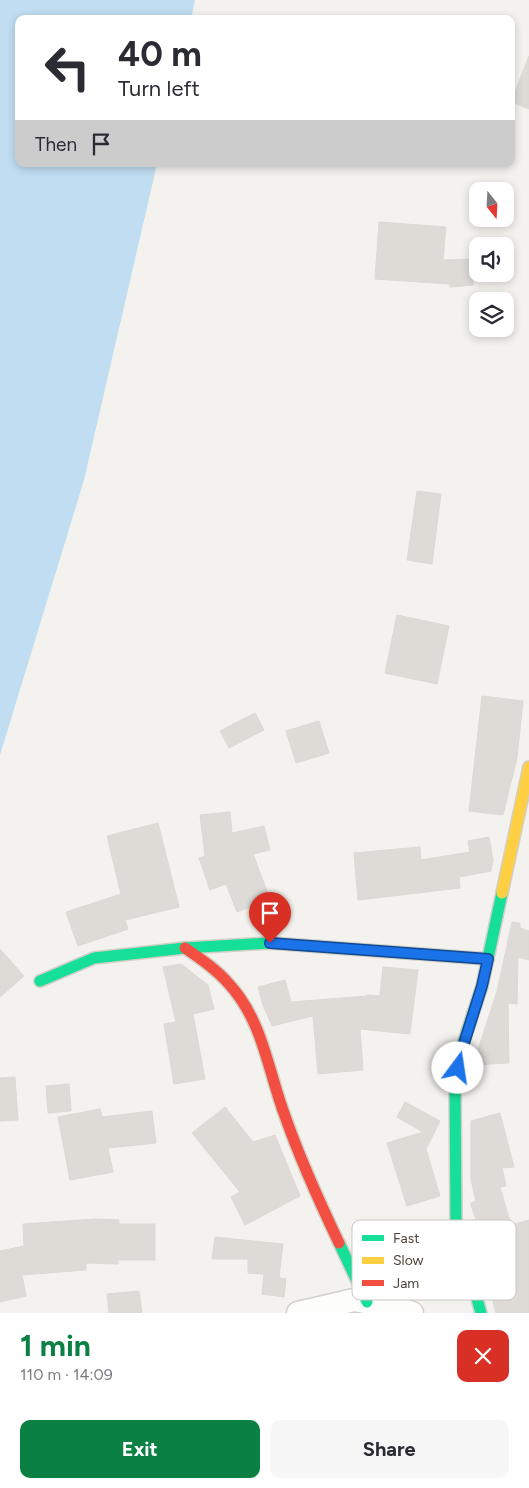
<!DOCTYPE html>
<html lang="en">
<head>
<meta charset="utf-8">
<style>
  :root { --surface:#fff; --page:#f7f7f7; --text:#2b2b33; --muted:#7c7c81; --accent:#0b8043 }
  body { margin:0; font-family:Figtree,sans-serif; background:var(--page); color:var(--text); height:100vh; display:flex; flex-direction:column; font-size:19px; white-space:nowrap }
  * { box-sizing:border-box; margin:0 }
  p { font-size:16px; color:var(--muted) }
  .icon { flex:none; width:28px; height:28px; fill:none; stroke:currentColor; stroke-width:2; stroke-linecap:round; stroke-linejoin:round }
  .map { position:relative; height:1313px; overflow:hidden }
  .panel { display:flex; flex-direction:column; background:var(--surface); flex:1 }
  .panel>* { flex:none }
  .guide { position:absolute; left:15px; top:15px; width:500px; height:152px; border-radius:10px; box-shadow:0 2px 8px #0003; background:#fff; color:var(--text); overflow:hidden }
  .needle { width:32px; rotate:162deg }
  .buttons { position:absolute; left:469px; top:182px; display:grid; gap:10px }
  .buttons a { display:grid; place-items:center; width:45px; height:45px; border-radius:10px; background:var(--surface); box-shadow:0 2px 8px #0003; font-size:25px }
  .pin { position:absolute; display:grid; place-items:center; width:42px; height:42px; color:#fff; margin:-51px -21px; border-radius:50% 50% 50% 0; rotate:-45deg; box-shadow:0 0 5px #0007 }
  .pin .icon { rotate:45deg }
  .me { position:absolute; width:55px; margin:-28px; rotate:14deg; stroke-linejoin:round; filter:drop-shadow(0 0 4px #0008) }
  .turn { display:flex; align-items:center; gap:18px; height:105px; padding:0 20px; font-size:22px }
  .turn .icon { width:65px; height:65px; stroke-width:2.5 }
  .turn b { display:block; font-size:35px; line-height:42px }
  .then { display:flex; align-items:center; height:48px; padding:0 20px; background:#0003; gap:10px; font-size:19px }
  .round { display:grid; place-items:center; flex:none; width:52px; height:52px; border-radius:10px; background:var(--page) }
  .overview { display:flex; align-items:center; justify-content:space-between; height:85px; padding:0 20px }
  h1 { font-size:30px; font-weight:700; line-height:38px; color:var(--accent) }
  .primary-button { display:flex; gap:10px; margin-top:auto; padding:10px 20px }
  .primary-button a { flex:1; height:58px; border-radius:10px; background:var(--accent); color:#fff; font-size:20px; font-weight:700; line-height:58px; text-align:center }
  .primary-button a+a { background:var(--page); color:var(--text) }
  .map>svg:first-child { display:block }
  .water { fill:#c0ddf1 }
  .building { fill:#dedbd6; stroke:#dcd9d4 }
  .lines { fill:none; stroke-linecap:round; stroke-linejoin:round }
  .street-casing { stroke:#d2d0cb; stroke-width:25 }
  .fast-casing { stroke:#d3cfc5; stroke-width:14 }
  .slow-casing { stroke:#d3cfc5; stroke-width:14 }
  .jam-casing { stroke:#d3cfc5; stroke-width:14 }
  .street { stroke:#fdfdfc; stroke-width:22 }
  .fast { stroke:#16e098; stroke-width:11 }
  .slow { stroke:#ffcf43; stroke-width:11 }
  .jam { stroke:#f24e42; stroke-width:11 }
  .route-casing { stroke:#114b97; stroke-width:12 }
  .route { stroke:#1a73e8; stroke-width:9 }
  .key { fill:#fff; stroke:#c9c7c4; stroke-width:1 }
  .key-label { font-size:14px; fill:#4b4439 }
</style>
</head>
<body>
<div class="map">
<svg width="529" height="1313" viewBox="0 0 529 1313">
  <rect width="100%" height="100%" fill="#f4f2ee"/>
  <path class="water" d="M0,0H195L191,19H19V164H157L84,480L0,755Z"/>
  <g class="building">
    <path d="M529,56V109L511,102Z"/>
    <path d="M379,222L446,227L443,260L472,259L473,285L450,287V284L375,279Z"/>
    <path d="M417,491L441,494L432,564L407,560Z"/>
    <path d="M397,615L449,626L437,684L385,673Z"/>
    <path d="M482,696L523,701L517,758L503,815L469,811Z"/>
    <path d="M255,713L264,730L229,748L220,731Z"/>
    <path d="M319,721L329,753L296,763L286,731Z"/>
    <path d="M230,812L232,833L264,826L270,850L253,854L270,899L237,912L226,884L210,890L199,858L205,856L200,815Z"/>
    <path d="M158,823L179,907L125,920L128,929L78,946L66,912L121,894L107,836Z"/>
    <path d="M489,837L493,860L491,871L459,877L460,888L358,900L354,853L420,847L421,860L470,852L468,841Z"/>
    <path d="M512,922L520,923V928L529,931V960L518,957L517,1004L508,1003L509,1063L473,1065L497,991Z"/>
    <path d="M0,949L24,976L0,997Z"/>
    <path d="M181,964L208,985L214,1009L193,1014L205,1079L174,1084L164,1024L176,1022L163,967Z"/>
    <path d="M383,967L418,970L410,1034L360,1029L363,1070L318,1074L313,1016L272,1026L263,1005L258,987L285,980L291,1002L367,996V995L380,996Z"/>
    <path d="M15,1077L18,1120L0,1121V1078Z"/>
    <path d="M69,1084L71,1111L48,1113L46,1086Z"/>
    <path d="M405,1102L440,1121L426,1149L440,1196L407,1206L387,1143L423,1132L397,1117Z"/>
    <path d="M225,1107L253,1142L275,1135L300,1196L245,1225L231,1197L240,1192L192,1133Z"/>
    <path d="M100,1109L102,1117L152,1111L156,1143L108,1148L113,1172L70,1180L58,1117Z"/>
    <path d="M500,1113L514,1167L502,1168L506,1186L500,1187L511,1225L529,1220V1313H496L476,1236L481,1235L471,1205V1203L476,1201L471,1180V1121Z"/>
    <path d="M96,1219L119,1220V1224H155V1260H118V1264L86,1263V1270L22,1275L26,1296L0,1302V1251L24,1246L23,1224Z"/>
    <path d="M215,1237L283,1244L279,1278L286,1279L284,1297L262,1294L264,1274L248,1273V1259H212Z"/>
    <path d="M139,1291L142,1313H109L107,1294Z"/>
  </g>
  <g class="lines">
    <g class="street-casing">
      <path id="street" d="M298,1313L354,1300L397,1308L412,1313"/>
    </g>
    <g class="fast-casing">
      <g id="fast">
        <path d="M40,981L94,958L185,948L270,943L488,959"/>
        <path d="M339,1243L367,1302"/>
        <path d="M481,1313L456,1224L455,1080L459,1056L482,986L502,893"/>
      </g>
    </g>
    <g class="slow-casing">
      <path id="slow" d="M502,893L529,767"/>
    </g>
    <g class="jam-casing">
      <path id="jam" d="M185,948C201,959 217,970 229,984C263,1021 268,1071 285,1116C300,1159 319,1201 339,1243"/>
    </g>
    <use href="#street" class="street"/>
    <use href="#fast" class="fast"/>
    <use href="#slow" class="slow"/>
    <use href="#jam" class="jam"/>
  </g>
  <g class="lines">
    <g class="route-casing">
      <path id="route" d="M270,943L488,959L482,986L460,1056L458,1068"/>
    </g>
    <use href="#route" class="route"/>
  </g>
  <rect x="352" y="1220" width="164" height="80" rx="8" class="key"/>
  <rect x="362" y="1235" width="22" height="6" fill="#16e098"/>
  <rect x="362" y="1257" width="22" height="7" fill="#ffcf43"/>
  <rect x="362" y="1280" width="22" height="6" fill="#f24e42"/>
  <g class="key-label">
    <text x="393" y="1243">Fast</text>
    <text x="393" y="1265">Slow</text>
    <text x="393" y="1288">Jam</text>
  </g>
</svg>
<div class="buttons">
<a><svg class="needle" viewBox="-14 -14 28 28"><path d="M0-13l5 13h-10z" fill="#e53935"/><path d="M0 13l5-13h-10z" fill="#7c7c81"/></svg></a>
<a><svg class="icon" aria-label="sound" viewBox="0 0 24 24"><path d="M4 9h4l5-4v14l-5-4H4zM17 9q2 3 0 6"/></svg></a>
<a><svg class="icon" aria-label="layers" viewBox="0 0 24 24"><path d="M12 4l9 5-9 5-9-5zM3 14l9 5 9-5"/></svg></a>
</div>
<div class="pin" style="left:270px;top:943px;background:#d93025"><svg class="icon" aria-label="arrive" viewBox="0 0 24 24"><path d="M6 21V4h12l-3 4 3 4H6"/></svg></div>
<svg class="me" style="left:458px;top:1068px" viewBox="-20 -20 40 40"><circle r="19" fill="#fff"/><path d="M0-13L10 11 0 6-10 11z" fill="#1a73e8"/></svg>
<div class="guide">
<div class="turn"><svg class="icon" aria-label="left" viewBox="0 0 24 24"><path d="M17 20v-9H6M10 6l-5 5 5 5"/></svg><div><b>40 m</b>Turn left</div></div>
<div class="then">Then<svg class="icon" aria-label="arrive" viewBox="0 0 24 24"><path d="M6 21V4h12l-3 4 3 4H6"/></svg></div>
</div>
</div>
<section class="panel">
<div class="overview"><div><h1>1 min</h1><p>110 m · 14:09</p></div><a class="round" style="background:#d93025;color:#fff"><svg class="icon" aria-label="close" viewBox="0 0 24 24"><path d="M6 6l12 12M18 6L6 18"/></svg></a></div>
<div class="primary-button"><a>Exit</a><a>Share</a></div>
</section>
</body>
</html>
